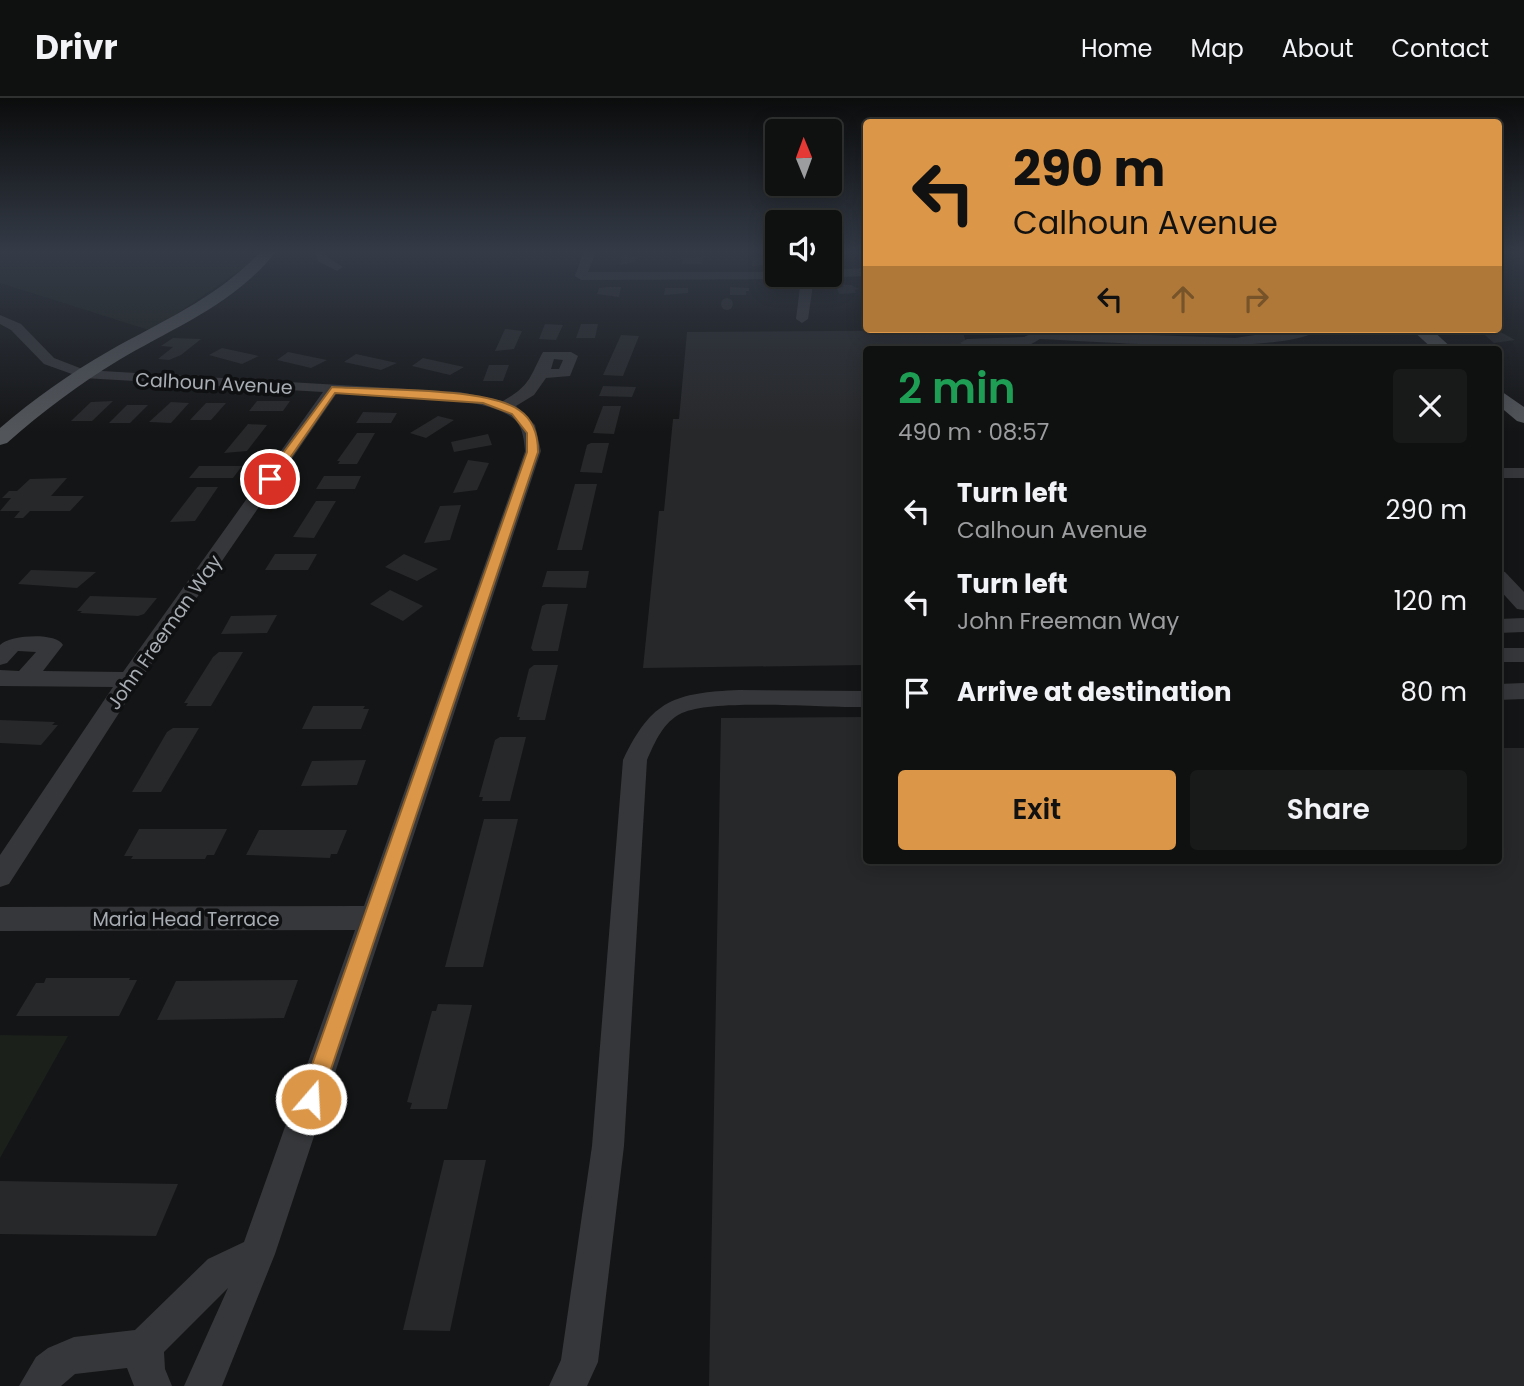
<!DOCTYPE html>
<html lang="en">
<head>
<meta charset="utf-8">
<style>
  :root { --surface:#0f1010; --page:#181919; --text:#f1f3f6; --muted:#9b9d9f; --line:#2f3030; --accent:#db9647 }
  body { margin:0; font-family:Poppins,sans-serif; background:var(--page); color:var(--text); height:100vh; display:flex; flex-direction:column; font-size:26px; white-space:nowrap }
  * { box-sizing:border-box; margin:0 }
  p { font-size:23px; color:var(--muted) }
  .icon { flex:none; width:38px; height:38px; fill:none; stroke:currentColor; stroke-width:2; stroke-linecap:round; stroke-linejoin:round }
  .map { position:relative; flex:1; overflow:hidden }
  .drawer { position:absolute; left:863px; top:248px; width:639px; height:518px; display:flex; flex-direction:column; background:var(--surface); border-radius:7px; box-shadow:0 4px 18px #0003,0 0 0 2px var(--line) }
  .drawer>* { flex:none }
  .banner { position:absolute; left:863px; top:21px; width:639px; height:214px; border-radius:7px; box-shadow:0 4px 18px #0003,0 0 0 2px var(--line); background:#db9647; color:#111; overflow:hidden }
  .needle { width:46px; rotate:359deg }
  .fabs { position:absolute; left:765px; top:21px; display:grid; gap:14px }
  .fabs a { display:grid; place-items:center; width:77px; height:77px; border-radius:7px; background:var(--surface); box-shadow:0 4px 18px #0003,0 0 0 2px var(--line); font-size:35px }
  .pin { position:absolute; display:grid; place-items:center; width:60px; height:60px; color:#fff; margin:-30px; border:4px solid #fff; border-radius:50%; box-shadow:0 2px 7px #0007 }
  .me { position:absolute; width:77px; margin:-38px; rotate:19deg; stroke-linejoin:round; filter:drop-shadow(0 0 5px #0008) }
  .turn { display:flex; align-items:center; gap:24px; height:147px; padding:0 35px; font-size:32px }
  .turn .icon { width:91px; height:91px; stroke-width:2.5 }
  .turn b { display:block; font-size:49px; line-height:60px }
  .lanes { display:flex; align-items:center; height:66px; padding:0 35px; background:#0003; justify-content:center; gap:35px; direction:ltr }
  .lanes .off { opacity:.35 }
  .round { display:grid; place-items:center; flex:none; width:74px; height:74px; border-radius:7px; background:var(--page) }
  .headline { display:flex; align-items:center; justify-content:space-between; height:119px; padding:0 35px }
  h1 { font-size:42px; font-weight:600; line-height:52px; color:#1e9e55 }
  .action { display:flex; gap:14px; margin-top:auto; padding:14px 35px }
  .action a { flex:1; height:80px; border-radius:7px; background:var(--accent); color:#111; font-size:28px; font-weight:600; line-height:80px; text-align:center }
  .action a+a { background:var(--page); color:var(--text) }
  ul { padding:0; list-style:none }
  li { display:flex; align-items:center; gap:21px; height:91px; padding:0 35px }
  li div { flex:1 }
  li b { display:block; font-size:26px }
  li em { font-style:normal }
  header { display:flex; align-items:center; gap:42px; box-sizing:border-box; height:98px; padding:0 35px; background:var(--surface); border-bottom:2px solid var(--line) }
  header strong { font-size:33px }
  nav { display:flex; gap:38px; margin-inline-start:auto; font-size:24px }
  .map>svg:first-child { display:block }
  .green { fill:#1b201b }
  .building { fill:#27282a }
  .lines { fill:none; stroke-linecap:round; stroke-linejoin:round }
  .minor { fill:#36373a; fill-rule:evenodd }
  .major { fill:#525559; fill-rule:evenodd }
  .route { fill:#db9647; stroke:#8e622e; stroke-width:2 }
  .labels { text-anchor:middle; stroke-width:7; stroke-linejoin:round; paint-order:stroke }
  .street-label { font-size:19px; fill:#a8adb4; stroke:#0f1011 }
</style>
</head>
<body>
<header>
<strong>Drivr</strong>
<nav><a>Home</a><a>Map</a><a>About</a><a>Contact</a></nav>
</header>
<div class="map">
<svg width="1524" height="1288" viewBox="0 0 1524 1288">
  <rect width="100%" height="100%" fill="#141516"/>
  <g class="green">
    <path d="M0,153H260L249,166L152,233L0,185Z"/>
    <path d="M0,937L68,938L0,1060Z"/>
  </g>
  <g class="building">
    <path d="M623,156L630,158H640L635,164L620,167Z"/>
    <path d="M703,159L702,166H682L683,160Z"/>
    <path d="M753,160H774V166L752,168Z"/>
    <path d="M843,187H851L859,191L855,192L856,195L839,196L837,190L844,189Z"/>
    <path d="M607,189H621L619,199L597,196L599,190Z"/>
    <path d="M730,189L749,190V193H746V197H730Z"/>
    <path d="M665,190H688V195L664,197Z"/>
    <circle cx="727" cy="206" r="6"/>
    <path d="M545,226L563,227L556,242L539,241Z"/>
    <path d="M581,226H598L595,240H576Z"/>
    <path d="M505,231L522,233L514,251L495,253Z"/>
    <path d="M1478,231H1495L1515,242L1494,245Z"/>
    <path d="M962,232L969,252H866V567L643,570L659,413H664L673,321H679L687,234Z"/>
    <path d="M621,237L639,238L623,278L603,277Z"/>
    <path d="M173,240L201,241L181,257L169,262L158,261L173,249L161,248Z"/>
    <path d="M222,250L259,258L242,266L209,257Z"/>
    <path d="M288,254L327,262L311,270L277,262Z"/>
    <path d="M356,256L397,265L381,272L344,264Z"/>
    <path d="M423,260L464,269L450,277L412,268Z"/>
    <path d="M489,267H509L503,283H483Z"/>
    <path d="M603,288L636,289L632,299L599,298Z"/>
    <path d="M113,303L92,323H71L91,304Z"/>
    <path d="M257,303H290L283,313H249Z"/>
    <path d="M171,304L189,305L171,325L149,324Z"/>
    <path d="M206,305H226L211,322H190Z"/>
    <path d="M127,307H148L130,325H109Z"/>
    <path d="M603,308H621L614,336L593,335Z"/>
    <path d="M363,314L397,315L391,325H356Z"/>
    <path d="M438,318L454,322L426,340L410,335Z"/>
    <path d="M248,326L267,327L247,353L224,355Z"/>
    <path d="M357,335H375L357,366H338L340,363H337Z"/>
    <path d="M488,336L492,347L454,354L451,344Z"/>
    <path d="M591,345H609L602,375L580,374L587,347Z"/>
    <path d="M468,362L489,365L477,392L453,395Z"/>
    <path d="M199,368H242L233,380H189Z"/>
    <path d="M324,378H361L355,391H316Z"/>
    <path d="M67,380L51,398H84L70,413H30L23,420H14L20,413H0L11,400H2L9,393H17L30,381Z"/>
    <path d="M575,386H597L582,452H557Z"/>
    <path d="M197,389H218L195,423L170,424Z"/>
    <path d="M316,403H336L314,440L293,439Z"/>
    <path d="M461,407L450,442L424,445L440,408Z"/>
    <path d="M275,456H317L308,472H265Z"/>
    <path d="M404,456L438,471L417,483L385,469Z"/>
    <path d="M31,472L96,474L77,490L18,486Z"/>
    <path d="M547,473H589L586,490L542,489Z"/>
    <path d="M390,492L423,508L403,523L370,506Z"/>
    <path d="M90,498L157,500L144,516L138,518L80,515L82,513H77Z"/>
    <path d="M546,506H568L558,553H533L531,550L542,508Z"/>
    <path d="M277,517L267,535L221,536L231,518Z"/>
    <path d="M219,554H243L211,608H186L188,605H184L213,559Z"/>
    <path d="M534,567H558L545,622H519L520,619H517L529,571Z"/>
    <path d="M313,608H365L363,611H369L361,631H302Z"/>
    <path d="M866,619V763H1498V650H1524V1288H709L721,620Z"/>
    <path d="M0,622L55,624L52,627H58L41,647L0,645Z"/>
    <path d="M173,630H199L161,694H132L167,634Z"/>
    <path d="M500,639H526L510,703H482L483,699H479L495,642Z"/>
    <path d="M366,662L357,687L301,688L312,663Z"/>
    <path d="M484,721H518L483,869H445Z"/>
    <path d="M139,731H227L214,757H207L205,761H131L133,758H124Z"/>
    <path d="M259,732H347L337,756H331L330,760L246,757Z"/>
    <path d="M46,880H130L129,882H137L119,918H16L36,885H44Z"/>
    <path d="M298,882L284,920L157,922L176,883Z"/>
    <path d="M438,906L472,907L447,1011H410L412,1005L407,1004L432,913H436Z"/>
    <path d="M444,1062H486L450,1233L403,1232Z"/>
    <path d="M0,1083L178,1086L156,1138L0,1136Z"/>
  </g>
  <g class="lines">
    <g class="minor">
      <path d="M314,153H326L327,159L343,169L337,173L318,163Z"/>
      <path d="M584,153H596L588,174H777V177H830V172L866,170V178L814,180L808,221L802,225L796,221L801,181L581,182L575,178Z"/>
      <path d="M0,217L21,226L54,260L85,272L460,294L503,303C531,287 529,280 543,254H571L578,258L570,278L546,280L534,297L516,308L535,327L541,353L275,1156L222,1288H184L228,1190L164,1254L165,1271L172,1288H134L127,1270L75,1276L61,1288H19L36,1259L48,1250L74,1239L135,1232L208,1161L244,1144L355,832L0,833V809L364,808L525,353C524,342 523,331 516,323C490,295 377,298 337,295L137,587L9,786L0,789V757L113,589L0,588V572L19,573L36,554L18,553L7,565L0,567V547C10,537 56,534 63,547L43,573L123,574L323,294L83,280L44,266L11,232L0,226ZM554,261L563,262L559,271H551Z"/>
      <path d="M1295,231H1320C1286,259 1091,243 1040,241L1021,252H1004L1009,248L967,249L960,245L967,241L1024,239L1037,233L1235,240Z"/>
      <rect x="1498" y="370" width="26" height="10"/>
      <path d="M1498,472L1505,474L1524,494V512L1517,511L1498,490Z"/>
      <path d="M1524,520V534L1498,535V521Z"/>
      <rect x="1498" y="550" width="26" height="14"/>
      <path d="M1524,585V601L1498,602V586Z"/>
      <path d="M739,592L866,593V609C825,610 714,600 682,615C663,624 655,644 647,662L624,1048L598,1264L587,1288H549L561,1262L592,1048L623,662C652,601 675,595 739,592Z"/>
    </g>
    <g class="major">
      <path d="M261,153H276C237,205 173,230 119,262C79,286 42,314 7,345L0,347V330C34,301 70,275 109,253C162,223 219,199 261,153Z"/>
      <path d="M1411,231H1431L1454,252H1434Z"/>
      <path d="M1498,291L1524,309V325L1517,323L1498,307Z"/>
    </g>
  </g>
  <linearGradient id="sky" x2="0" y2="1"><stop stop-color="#0b0c0c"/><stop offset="0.46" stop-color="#343b47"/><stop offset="1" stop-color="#343b47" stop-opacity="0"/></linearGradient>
  <rect width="1524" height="334" fill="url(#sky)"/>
  <path class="route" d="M332,289C376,292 486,289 519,312C534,322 538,337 538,354L321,1001L318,1008L311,1012L303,1008L300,1001L527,354V335L512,316L483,305L335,295L274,383H266V378Z"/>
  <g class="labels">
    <g class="street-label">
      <text transform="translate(214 285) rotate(3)" y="7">Calhoun Avenue</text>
      <text transform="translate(164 534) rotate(-55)" y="7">John Freeman Way</text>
      <text x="186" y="828">Maria Head Terrace</text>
    </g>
  </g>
</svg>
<div class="fabs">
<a><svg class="needle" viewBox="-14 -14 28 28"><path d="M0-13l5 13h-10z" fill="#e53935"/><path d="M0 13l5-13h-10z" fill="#9b9d9f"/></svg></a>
<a><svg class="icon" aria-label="sound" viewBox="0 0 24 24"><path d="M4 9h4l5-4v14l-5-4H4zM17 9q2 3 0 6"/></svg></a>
</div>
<div class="pin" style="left:270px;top:381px;background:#d93025"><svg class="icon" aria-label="arrive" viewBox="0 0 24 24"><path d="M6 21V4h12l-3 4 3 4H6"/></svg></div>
<svg class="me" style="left:311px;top:1001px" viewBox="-20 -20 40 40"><circle r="17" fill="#db9647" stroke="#fff" stroke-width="3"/><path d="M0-11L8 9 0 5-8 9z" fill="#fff"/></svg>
<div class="banner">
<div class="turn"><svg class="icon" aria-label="left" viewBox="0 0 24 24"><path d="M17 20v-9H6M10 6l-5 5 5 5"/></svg><div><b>290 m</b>Calhoun Avenue</div></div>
<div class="lanes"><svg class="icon" aria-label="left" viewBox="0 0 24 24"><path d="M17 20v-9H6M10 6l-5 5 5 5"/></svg><svg class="icon off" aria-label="ahead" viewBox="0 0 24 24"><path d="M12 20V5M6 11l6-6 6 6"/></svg><svg class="icon off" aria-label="right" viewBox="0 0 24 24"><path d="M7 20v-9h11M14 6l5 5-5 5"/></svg></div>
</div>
<section class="drawer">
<div class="headline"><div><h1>2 min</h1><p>490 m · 08:57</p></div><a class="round"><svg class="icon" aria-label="close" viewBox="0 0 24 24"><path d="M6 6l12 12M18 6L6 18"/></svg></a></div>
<ul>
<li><svg class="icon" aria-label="left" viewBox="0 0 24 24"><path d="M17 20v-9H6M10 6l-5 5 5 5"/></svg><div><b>Turn left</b><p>Calhoun Avenue</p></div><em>290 m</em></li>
<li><svg class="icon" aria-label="left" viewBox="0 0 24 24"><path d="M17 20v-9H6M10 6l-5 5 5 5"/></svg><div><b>Turn left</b><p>John Freeman Way</p></div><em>120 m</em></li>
<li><svg class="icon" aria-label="arrive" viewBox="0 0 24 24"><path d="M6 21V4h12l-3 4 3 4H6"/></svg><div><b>Arrive at destination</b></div><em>80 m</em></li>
</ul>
<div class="action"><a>Exit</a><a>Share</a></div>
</section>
</div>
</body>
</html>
